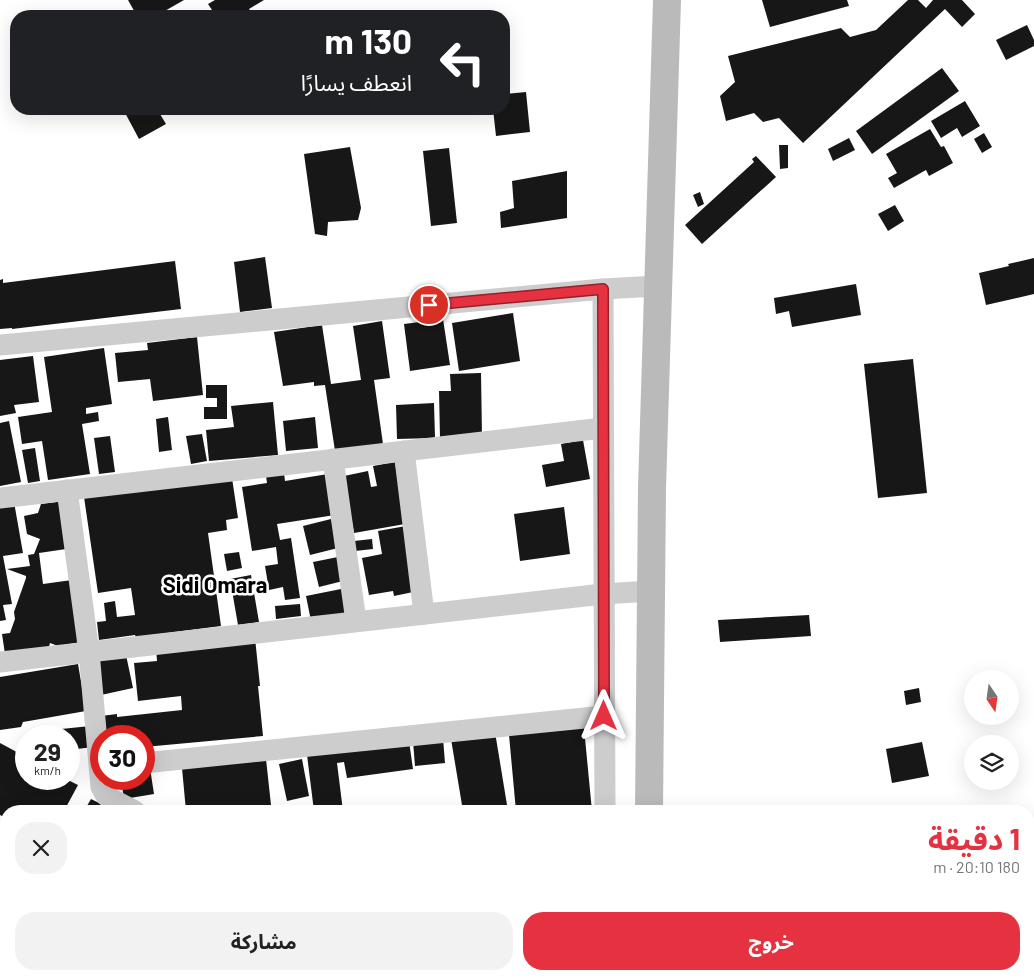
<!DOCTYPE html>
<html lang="ar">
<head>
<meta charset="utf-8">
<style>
  :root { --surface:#fff; --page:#f2f2f2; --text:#222; --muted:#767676; --accent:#e63240 }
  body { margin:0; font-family:Barlow,"Noto Sans Arabic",sans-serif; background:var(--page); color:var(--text); direction:rtl; height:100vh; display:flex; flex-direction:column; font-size:19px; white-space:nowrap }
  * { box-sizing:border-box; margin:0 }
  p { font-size:16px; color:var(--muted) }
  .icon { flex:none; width:28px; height:28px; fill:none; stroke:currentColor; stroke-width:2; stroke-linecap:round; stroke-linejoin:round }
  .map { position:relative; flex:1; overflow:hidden; direction:ltr }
  .panel { position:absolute; left:0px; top:805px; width:1035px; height:175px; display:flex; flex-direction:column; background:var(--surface); border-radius:20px 20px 0 0; box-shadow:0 5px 20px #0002; direction:rtl }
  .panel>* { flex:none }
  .hud { position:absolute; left:10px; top:10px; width:500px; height:105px; border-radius:20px; box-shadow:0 5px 20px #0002; direction:rtl; background:#202124; color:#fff; overflow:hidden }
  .needle { width:32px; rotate:167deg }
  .buttons { position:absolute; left:964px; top:670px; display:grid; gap:10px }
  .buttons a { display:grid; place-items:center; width:55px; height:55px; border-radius:50%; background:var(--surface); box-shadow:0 5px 20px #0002; font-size:25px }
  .speed { position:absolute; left:15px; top:725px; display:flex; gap:10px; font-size:25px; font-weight:700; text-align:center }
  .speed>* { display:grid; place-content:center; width:65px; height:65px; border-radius:50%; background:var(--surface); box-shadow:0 5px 20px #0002; line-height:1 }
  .speed small { font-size:12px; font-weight:400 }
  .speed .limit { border:8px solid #d22; background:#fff; color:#111 }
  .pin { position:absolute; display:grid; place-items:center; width:42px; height:42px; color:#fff; margin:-21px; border:2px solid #fff; border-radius:50%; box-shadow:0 1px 5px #0007 }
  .me { position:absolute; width:55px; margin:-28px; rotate:0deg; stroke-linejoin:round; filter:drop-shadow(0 0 4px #0008) }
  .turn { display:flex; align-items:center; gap:18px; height:105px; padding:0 15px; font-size:22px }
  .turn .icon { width:65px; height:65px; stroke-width:2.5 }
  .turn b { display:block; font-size:35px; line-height:42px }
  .round { display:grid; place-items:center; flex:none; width:52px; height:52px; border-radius:20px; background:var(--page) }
  .summary { display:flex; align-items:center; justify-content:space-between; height:85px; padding:0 15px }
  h1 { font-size:30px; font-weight:700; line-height:38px; color:var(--accent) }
  .action { display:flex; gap:10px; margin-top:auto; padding:10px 15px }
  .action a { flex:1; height:58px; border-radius:20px; background:var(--accent); color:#fff; font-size:20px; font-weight:700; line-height:58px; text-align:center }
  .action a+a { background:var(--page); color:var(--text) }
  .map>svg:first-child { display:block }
  .building { fill:#171717 }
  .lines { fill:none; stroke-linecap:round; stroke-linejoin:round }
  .minor { stroke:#cdcdcd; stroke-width:21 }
  .secondary { stroke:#bababa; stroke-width:28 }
  .route-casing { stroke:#96202a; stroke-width:12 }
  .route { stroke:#e63240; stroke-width:9 }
  .labels { text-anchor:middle; stroke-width:5; stroke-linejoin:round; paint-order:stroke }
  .district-label { font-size:22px; font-weight:bold; fill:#000; stroke:#fff }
</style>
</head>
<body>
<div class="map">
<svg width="1034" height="980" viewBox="0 0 1034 980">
  <rect width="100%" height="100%" fill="#fff"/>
  <g class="building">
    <path d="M128,0H184L156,16H137Z"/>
    <path d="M215,0H264L249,9L254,16H216L208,4Z"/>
    <path d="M762,0H847L849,6L770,27Z"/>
    <path d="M908,0H918L926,8L933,0H962L975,14L962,27L945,9L803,143L779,118L763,122L754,113L726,121L720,96L735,82L728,56L841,28L850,37L876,30Z"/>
    <path d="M1027,25L1034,40V46L1006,60L996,40Z"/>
    <path d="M942,68L959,91L872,154L856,131Z"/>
    <path d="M526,92L530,132L496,136L493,109H504V94Z"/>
    <path d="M965,101L980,126L962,137L957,128L941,138L931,121Z"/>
    <path d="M123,109H157L166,124L139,139Z"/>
    <path d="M930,129L941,147L944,146L953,163L929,176L926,170L894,188L888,178L897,173L886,154Z"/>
    <path d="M984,133L992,147L982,153L974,139Z"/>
    <path d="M849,138L855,150L833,161L828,149Z"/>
    <path d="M779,145H788V168L780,169Z"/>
    <path d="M350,147L361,208L358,220L328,222L327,236L315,234L304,154Z"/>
    <path d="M449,148L457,223L431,226L423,151Z"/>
    <path d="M756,156L776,177L702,244L685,225L754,162L752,159Z"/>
    <path d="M567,171V218L501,228L500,212L514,208L512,181Z"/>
    <path d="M700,192L704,204L698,207L693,195Z"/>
    <path d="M895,205L904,221L888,231L878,214Z"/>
    <path d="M265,257L272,308L240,312L234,262Z"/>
    <path d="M1034,258V294L986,305L979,273L1009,266L1008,264Z"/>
    <path d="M175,261L181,309L12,329V328L0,329V280L3,279V283Z"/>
    <path d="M856,284L861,315L792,327L789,311L776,314L774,298Z"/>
    <path d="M513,313L520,361L459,371L452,323Z"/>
    <path d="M443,319L450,365L410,371L404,324Z"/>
    <path d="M382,321L390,378L374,380L383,444L335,451L325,385L314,386V382L283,386L274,332L322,325L331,384L361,380L353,326Z"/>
    <path d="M197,337L203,395L153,401L150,379L118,382L115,353L148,350L147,343Z"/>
    <path d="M104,348L112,404L86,408V414L98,412L99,421L82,424L90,474L48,480L42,441L22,444L18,417L52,412L44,357Z"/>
    <path d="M33,356L39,402L14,405L16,413L0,416V360Z"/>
    <path d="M913,359L927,493L878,498L864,364Z"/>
    <path d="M481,373L482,437L440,438L439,391H451L450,374Z"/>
    <path d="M206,385H227V419H204V407H217V398H206Z"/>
    <path d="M273,402L278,455L209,461L206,430L234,427L231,406Z"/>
    <path d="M434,403L435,438L397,439L396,405Z"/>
    <path d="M168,417L172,450L159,452L156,419Z"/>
    <path d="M315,417L318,448L286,451L283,421Z"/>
    <path d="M9,421L21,482L0,486V423Z"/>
    <path d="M202,434L207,461L191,464L186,436Z"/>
    <path d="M110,436L115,472L99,474L94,438Z"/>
    <path d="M583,440L590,479L546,487L542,465L564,461L561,444Z"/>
    <path d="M35,448L40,481L28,483L22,450Z"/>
    <path d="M395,462L405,524L354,533L344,476L368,471L371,487L377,486L373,466Z"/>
    <path d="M284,473L285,481L328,474L335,515L277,524L280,540L291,538L300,598L285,600L283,587L269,590L265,566L278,564L276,547L252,551L242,487L267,483L266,476Z"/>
    <path d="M232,478L238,518L226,520L227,530L208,533L221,626L136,637L135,635L99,640L97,622L106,621L104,603L115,601L117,617L135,615L131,588L98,593L84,497Z"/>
    <path d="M65,501L73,548L39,553L43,584L72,580L81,642L58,646L50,643L48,650L5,654L2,634L10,633L15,619L14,612L26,578V576L7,569L30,566L28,555L34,554L40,539L27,534L24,516L38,513L41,504Z"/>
    <path d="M14,502L23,553L3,556L12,604L3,605L6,620L0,621V504Z"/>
    <path d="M564,507L570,554L520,561L514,514Z"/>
    <path d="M331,519L338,548L310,555L303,526Z"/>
    <path d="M406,526L418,591L394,596L393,591L369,595L362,558L382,554L378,531Z"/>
    <path d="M372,539L373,549L355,551L354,541Z"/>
    <path d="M239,552L242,568L227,571L224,554Z"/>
    <path d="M338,557L343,581L319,587L313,562Z"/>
    <path d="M251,575L259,622L238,625L230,579Z"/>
    <path d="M346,588L351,613L311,621L306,596Z"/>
    <path d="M300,604L301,616L276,619L275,606Z"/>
    <path d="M809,615L811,636L720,642L718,620Z"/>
    <path d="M255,638L260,686H258L263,736L144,747V736H104L101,716L117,714V717L182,710L181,696L138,701L134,663L157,661L156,648Z"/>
    <path d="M126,655L133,688L101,695L94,662Z"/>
    <path d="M78,664L86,711L23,722L21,727L0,730V677Z"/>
    <path d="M919,688L921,702L906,705L904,691Z"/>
    <path d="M90,726L93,747L69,750V736H52V730Z"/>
    <path d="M584,728L592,811H516L509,735Z"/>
    <path d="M495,732L508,811H463L451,739Z"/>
    <path d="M443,738L445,763L415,766L413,741Z"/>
    <path d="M409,741L413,769L347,778L344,762L337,763L343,811H314L307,755Z"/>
    <path d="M922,742L929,776L892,783L886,749Z"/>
    <path d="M0,743L26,757V779H66L78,785L64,811H6V818L0,815Z"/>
    <path d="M266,759L271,805L210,811H186L182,768Z"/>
    <path d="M302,759L309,796L287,801L279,764Z"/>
    <path d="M144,768H150L154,794L124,799L121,779H144Z"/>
    <path d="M91,799L115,811H84Z"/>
    <path d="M302,806L303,811H273V810Z"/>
    <path d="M0,875L6,879V956L0,953Z"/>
    <path d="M38,974H63L60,980H49Z"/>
    <path d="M296,974H411L415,977L414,980H305Z"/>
    <rect x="461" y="974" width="46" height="6"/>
    <path d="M519,974H592L593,980H520Z"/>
    <rect x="750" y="974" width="39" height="6"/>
    <path d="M795,974H804L805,980H796Z"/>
  </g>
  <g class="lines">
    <g class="minor">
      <path d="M603,289L605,811"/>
      <path d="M0,345L603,289L657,286"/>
      <path d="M404,451L424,614"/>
      <path d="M333,459L356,621"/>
      <path d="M67,490L89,652L101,787L106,796L135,811"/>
      <path d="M0,498L603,428"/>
      <path d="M0,662L603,594L651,591"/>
      <path d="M144,763L604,716"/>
      <path d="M0,844L6,848"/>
      <path d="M0,862L6,866"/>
      <path d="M194,974L204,980"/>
      <path d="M224,974L234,980"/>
      <path d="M606,974V980"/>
    </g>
    <g class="secondary">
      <path d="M649,811L652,488L667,0"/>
      <path d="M647,980V974"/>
    </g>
  </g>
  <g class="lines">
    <g class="route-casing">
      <path id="route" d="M429,305L603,289L604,716"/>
    </g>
    <use href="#route" class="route"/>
  </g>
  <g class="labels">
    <g class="district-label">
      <text x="215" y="593">Sidi Omara</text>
    </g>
  </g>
</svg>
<div class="buttons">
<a><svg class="needle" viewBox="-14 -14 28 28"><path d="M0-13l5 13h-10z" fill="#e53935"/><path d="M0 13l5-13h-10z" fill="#767676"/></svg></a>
<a><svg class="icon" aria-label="layers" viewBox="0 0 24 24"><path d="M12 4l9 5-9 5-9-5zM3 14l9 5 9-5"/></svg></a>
</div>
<div class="speed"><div>29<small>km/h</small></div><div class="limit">30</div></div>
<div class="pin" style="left:429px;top:305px;background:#d93025"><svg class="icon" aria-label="arrive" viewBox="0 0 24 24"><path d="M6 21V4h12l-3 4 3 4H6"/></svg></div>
<svg class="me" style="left:604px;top:716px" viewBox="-20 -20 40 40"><path d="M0-17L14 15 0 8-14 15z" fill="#e63240" stroke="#fff" stroke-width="4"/></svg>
<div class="hud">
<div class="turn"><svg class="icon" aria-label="left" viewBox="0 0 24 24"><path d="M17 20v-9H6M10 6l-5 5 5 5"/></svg><div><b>130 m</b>انعطف يسارًا</div></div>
</div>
<section class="panel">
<div class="summary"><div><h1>1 دقيقة</h1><p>180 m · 20:10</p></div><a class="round"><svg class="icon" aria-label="close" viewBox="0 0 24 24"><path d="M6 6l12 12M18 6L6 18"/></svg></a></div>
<div class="action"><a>خروج</a><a>مشاركة</a></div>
</section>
</div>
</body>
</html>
